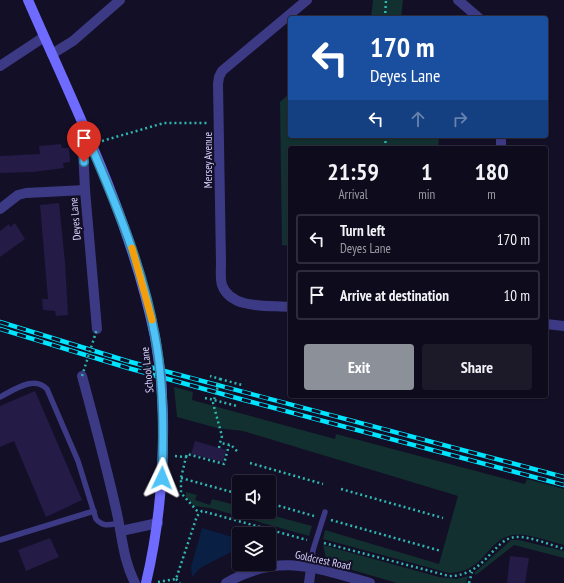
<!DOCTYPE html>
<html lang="en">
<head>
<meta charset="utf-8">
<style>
  :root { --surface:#0e0b1c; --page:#1c1929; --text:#f1f3f6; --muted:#9b9ba3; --line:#2e2b3b; --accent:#8c9099 }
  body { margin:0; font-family:"PT Sans Narrow",sans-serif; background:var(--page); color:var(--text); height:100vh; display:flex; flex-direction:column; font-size:15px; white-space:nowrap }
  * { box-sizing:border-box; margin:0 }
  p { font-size:13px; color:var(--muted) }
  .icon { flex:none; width:22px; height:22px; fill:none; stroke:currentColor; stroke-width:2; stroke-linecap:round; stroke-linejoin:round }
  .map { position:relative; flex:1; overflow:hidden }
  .panel { position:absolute; left:288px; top:146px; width:260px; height:252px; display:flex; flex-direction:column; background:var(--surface); border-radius:4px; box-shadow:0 1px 3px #0004,0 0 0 1px var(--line) }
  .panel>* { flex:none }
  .hud { position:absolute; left:288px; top:16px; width:260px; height:122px; border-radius:4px; box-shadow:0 1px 3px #0004,0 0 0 1px var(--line); background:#1a4fa0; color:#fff; overflow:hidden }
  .controls { position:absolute; left:232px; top:475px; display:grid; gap:8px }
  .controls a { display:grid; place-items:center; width:44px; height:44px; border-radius:4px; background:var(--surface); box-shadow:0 1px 3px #0004,0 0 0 1px var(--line); font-size:20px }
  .pin { position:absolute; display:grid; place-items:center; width:34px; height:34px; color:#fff; margin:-41px -17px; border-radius:50% 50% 50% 0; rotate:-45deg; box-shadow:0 0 4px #0007 }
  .pin .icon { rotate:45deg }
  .me { position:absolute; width:44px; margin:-22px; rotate:2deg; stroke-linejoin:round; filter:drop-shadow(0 0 3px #0008) }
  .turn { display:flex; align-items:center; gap:14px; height:84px; padding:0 16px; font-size:18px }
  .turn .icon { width:52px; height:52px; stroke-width:2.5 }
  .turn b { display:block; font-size:28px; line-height:34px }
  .lanes { display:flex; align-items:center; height:38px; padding:0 16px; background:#0003; justify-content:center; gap:20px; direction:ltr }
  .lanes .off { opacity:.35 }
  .eta { display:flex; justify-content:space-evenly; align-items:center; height:68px; text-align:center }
  .eta b { font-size:24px; font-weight:700; line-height:28px }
  .primary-button { display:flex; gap:8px; margin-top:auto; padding:8px 16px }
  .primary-button a { flex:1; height:46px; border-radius:4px; background:var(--accent); color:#fff; font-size:16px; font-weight:700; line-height:46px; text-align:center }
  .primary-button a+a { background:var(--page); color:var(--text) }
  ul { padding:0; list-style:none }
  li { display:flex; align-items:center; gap:12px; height:50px; margin:0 8px 6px; padding:0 8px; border:2px solid var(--line); border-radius:4px }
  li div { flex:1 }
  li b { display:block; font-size:15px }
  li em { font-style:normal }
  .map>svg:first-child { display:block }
  .green { fill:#12302f }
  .water { fill:#0a1f44 }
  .building { fill:#241b47 }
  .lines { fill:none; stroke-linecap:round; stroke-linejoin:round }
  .path { stroke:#2fb8b0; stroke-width:2.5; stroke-dasharray:2 3; stroke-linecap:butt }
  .lane { stroke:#3d3a85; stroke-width:5.5 }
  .street { stroke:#3d3a85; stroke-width:10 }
  .secondary { stroke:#6f6bff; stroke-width:10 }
  .rail-casing { stroke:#00e5ff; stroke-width:4.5 }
  .rail { stroke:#130f26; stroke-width:3; stroke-dasharray:9; stroke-linecap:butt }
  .path-bridge { stroke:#2fb8b0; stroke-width:2.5; stroke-dasharray:2 3; stroke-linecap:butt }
  .secondary-bridge { stroke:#6f6bff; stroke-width:10 }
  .route-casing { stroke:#337fa1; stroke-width:10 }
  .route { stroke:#4fc3f7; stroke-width:7 }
  .slow { stroke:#f59e0b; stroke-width:7 }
  .labels { text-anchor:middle; stroke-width:4; stroke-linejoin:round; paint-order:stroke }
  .street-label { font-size:11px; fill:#d9d4ff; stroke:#130f26 }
</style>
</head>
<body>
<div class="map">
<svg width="564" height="583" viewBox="0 0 564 583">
  <rect width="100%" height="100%" fill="#130f26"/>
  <g class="green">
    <path d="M373,0H403L401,18H371Z"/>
    <path d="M290,93V136H439L438,148H290V246L282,245L280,102Z"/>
    <path d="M174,387L193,392L192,400L335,439L336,434L525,484L527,479L564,489V545C551,542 525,532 513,535C487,539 485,573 449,573L323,539L325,530L439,564L458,496L243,431L217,428L177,417Z"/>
    <path d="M186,492L197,495L195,500L210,505L212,499L239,506V512H260L312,526L309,536L210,508L194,506L186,497Z"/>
    <path d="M511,540H519L564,551V558L514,545L476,575L474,573Z"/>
    <path d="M323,545L439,577L457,579L468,576L466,583H397L335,565L326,558Z"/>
  </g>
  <path class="water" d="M202,528L239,539V548L200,568L192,577L191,567Z"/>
  <g class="building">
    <path d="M61,144L62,148H69L70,162L63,163L64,168L33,172L0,173V156L40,154L39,146Z"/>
    <path d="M59,203L65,262L68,315L56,316L55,311L43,310L42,299H48L40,205Z"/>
    <path d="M15,223L25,239L0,257V231L9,224L10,227Z"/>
    <path d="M35,391L82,500L46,517L14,441L0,447V406Z"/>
    <path d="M195,441L226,450L223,462L191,454Z"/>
    <path d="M50,538L59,557L26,571L18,550Z"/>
    <path d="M510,556L529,558L525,583H507Z"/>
  </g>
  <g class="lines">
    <g class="path">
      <path d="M385,18L386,0"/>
      <path d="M102,141L164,123H209"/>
      <path d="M385,148L386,136"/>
      <path d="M220,379L242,385"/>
      <path d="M219,448L220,443"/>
      <path d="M237,451L231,445L220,443L222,436L213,403L214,400L237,406"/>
      <path d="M175,456L186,457L181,478V493L199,513"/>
      <path d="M186,457L187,454L224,464L229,445"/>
      <path d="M250,463L323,484"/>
      <path d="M181,478L239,494"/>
      <path d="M341,489L443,518"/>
      <path d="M269,503L314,516"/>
      <path d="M331,520L441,551"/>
      <path d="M324,543L449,576C486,576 493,538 516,537C529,536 551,545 564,549"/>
      <path d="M176,579L180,583"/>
      <path d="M158,582L176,579L197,516L202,511L307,540"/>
      <path d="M469,583L472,572"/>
    </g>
    <g class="lane">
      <path d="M0,397C14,390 34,375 47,389L78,461L96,519C103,527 109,525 119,523"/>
      <path d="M0,540L94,511"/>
      <path d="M311,568L313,550L325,512"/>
    </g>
    <g class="street">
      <path d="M458,0L479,18"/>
      <path d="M52,54L73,41L120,0"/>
      <path d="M0,66L44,37"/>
      <path d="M89,141L83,149L85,190L97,329"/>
      <path d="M501,148V136"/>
      <path d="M0,209L18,195L26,193L85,190"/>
      <path d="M290,307C269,305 231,310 222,285C220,278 221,270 221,263L218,84L219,77L222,71L307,0"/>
      <path d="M546,324L564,326"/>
      <path d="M82,376C94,420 106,465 116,509C122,535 123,560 135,583"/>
      <path d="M121,531L158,523"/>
      <path d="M226,583C280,552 315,568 370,583"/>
      <path d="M309,583L311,568"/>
    </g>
    <g class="secondary">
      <path d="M28,0C76,110 131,219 155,337"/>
      <path d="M146,583C159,528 164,473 163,416"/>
    </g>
    <g class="rail-casing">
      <g id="rail">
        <path d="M0,322L127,361L564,477"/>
        <path d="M0,329L128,368L244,400L564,485"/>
      </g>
    </g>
    <use href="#rail" class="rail"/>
    <g class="path-bridge">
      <path d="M82,376L97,329"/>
      <path d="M205,398L214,400L220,379L210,376"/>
    </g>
    <path class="secondary-bridge" d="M155,337L161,376L163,416"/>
  </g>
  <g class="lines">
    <g class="route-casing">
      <path id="route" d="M84,162L83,149L89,141C116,204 143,268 155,336C164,383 164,431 162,478"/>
    </g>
    <use href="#route" class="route"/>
    <path class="slow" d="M132,248L152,320"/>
  </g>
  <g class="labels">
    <g class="street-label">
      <text transform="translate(208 160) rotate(-90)" y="4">Mersey Avenue</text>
      <text transform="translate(75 219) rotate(-95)" y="4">Deyes Lane</text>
      <text transform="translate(147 370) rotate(-96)" y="4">School Lane</text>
      <text transform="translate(323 560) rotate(12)" y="4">Goldcrest Road</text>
    </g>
  </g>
</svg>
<div class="controls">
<a><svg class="icon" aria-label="sound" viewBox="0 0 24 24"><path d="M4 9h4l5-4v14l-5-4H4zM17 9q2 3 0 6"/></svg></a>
<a><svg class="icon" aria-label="layers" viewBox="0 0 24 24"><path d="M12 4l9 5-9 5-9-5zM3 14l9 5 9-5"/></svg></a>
</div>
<div class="pin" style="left:84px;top:162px;background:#d93025"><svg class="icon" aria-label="arrive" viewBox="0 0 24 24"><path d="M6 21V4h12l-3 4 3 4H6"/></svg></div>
<svg class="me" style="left:162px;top:478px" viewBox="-20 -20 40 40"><path d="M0-17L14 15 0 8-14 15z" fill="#4fc3f7" stroke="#fff" stroke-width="4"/></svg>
<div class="hud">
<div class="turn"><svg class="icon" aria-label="left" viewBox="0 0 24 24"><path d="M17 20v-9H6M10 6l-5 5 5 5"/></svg><div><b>170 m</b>Deyes Lane</div></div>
<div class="lanes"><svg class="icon" aria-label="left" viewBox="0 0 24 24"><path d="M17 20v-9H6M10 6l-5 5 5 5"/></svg><svg class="icon off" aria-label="ahead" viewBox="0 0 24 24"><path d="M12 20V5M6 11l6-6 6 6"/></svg><svg class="icon off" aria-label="right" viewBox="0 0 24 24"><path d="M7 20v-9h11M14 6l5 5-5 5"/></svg></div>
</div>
<section class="panel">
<div class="eta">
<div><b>21:59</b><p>Arrival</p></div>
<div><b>1</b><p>min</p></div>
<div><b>180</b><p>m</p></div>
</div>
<ul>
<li><svg class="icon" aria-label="left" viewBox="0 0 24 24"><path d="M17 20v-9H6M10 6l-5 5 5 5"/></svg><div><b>Turn left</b><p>Deyes Lane</p></div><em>170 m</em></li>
<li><svg class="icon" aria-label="arrive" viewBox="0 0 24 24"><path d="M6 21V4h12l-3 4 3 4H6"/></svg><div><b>Arrive at destination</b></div><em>10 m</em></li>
</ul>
<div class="primary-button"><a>Exit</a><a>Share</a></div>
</section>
</div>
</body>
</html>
